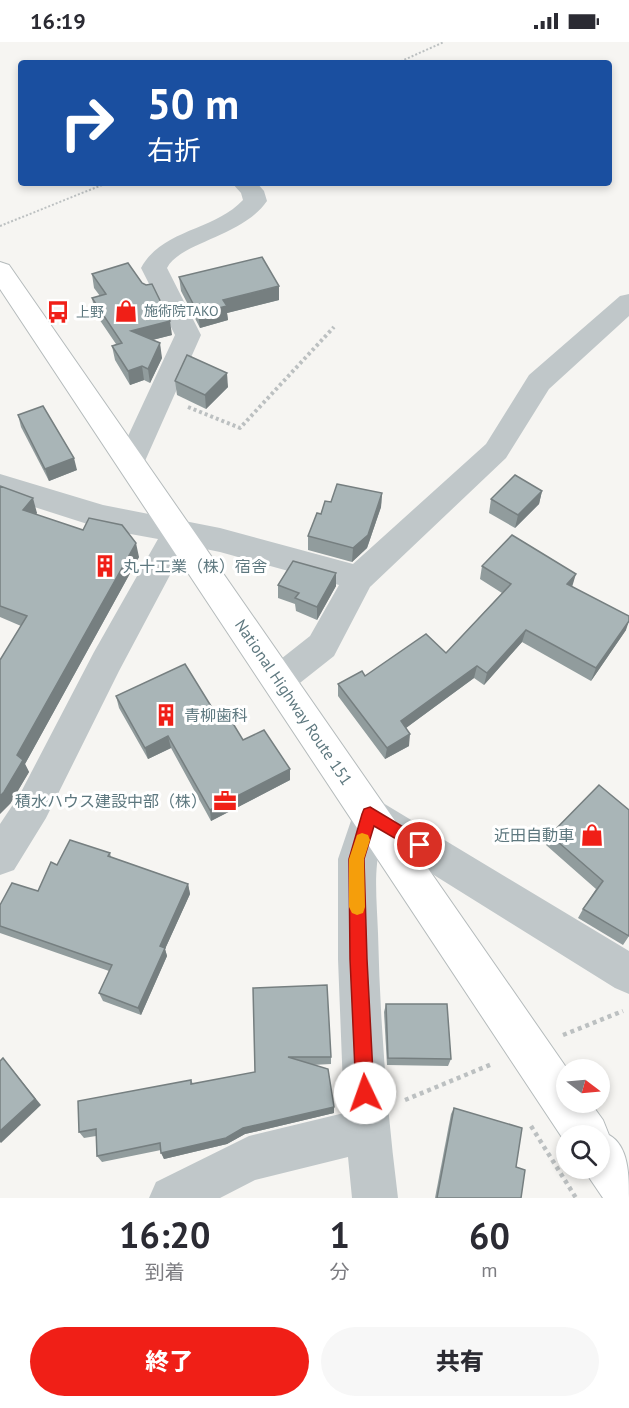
<!DOCTYPE html>
<html lang="ja">
<head>
<meta charset="utf-8">
<style>
  :root { --surface:#fff; --page:#f7f7f7; --text:#2b2b33; --muted:#7c7c81; --accent:#f01f17 }
  body { margin:0; font-family:"PT Sans","Noto Sans JP",sans-serif; background:var(--page); color:var(--text); height:100vh; display:flex; flex-direction:column; font-size:22px; white-space:nowrap }
  * { box-sizing:border-box; margin:0 }
  p { font-size:20px; color:var(--muted) }
  .icon { flex:none; width:33px; height:33px; fill:none; stroke:currentColor; stroke-width:2; stroke-linecap:round; stroke-linejoin:round }
  .map { position:relative; height:1156px; overflow:hidden }
  .panel { display:flex; flex-direction:column; background:var(--surface); flex:1 }
  .panel>* { flex:none }
  .banner { position:absolute; left:18px; top:18px; width:594px; height:126px; border-radius:6px; box-shadow:0 3px 9px #0003; background:#1a4fa0; color:#fff; overflow:hidden }
  .needle { width:39px; rotate:106deg }
  .tools { position:absolute; left:556px; top:1017px; display:grid; gap:12px }
  .tools a { display:grid; place-items:center; width:54px; height:54px; border-radius:50%; background:var(--surface); box-shadow:0 3px 9px #0003; font-size:30px }
  .pin { position:absolute; display:grid; place-items:center; width:51px; height:51px; color:#fff; margin:-26px; border:3px solid #fff; border-radius:50%; box-shadow:0 2px 6px #0007 }
  .me { position:absolute; width:66px; margin:-33px; rotate:357deg; stroke-linejoin:round; filter:drop-shadow(0 0 4px #0008) }
  .turn { display:flex; align-items:center; gap:21px; height:126px; padding:0 30px; font-size:27px }
  .turn .icon { width:78px; height:78px; stroke-width:2.5 }
  .turn b { display:block; font-size:42px; line-height:51px }
  .eta { display:flex; justify-content:space-evenly; align-items:center; height:102px; text-align:center }
  .eta b { font-size:36px; font-weight:800; line-height:42px }
  .primary-button { display:flex; gap:12px; margin-top:auto; padding:12px 30px }
  .primary-button a { flex:1; height:69px; border-radius:36px; background:var(--accent); color:#fff; font-size:24px; font-weight:800; line-height:69px; text-align:center }
  .primary-button a+a { background:var(--page); color:var(--text) }
  .status { display:flex; justify-content:space-between; align-items:center; height:42px; padding:0 30px; background:var(--surface); direction:ltr }
  .status svg { height:16px; fill:currentColor }
  .map>svg:first-child { display:block }
  .lines { fill:none; stroke-linecap:round; stroke-linejoin:round }
  .highway-casing { stroke:#b5bbbc; stroke-width:2 }
  .path-far2 { stroke:#bcc0c1; stroke-width:2; stroke-dasharray:2 2; stroke-linecap:butt }
  .path-far1 { stroke:#bcc0c1; stroke-width:4; stroke-dasharray:3 3; stroke-linecap:butt }
  .path { stroke:#bcc0c1; stroke-width:4.5; stroke-dasharray:4 4; stroke-linecap:butt }
  .minor { fill:#c0c7c9; fill-rule:evenodd }
  .highway { fill:#fff; fill-rule:evenodd }
  .wall { fill:#919c9d }
  .shaded-wall { fill:#767f80 }
  .building { fill:#a9b5b7; stroke:#767f80; stroke-width:1.5 }
  .route { fill:#f01f17; stroke:#9c140f; stroke-width:1.5 }
  .slow { fill:#f59e0b }
  .labels { text-anchor:middle; stroke-width:6; stroke-linejoin:round; paint-order:stroke }
  .far-poi-label { font-size:14px; fill:#5e787f; stroke:#fff; text-anchor:start }
  .poi-label { font-size:16px; fill:#5e787f; stroke:#fff; text-anchor:start }
  .street-label { font-size:16px; fill:#5e787f; stroke:#fff }
</style>
</head>
<body>
<div class="status"><b>16:19</b><svg viewBox="0 0 49 12"><path d="M0 12V9h3v3zM5 12V6h3v6zM10 12V3h3v9zM15 12V0h3v12zM26 1h20v11H26zM47 4h2v5h-2z"/></svg></div>
<div class="map">
<svg width="629" height="1156" viewBox="0 0 629 1156">
  <rect width="100%" height="100%" fill="#f6f5f2"/>
  <g class="lines">
    <g class="highway-casing">
      <path id="highway" d="M0,220L9,223L568,1028L567,1060H590L603,1078L609,1093C629,1104 629,1134 629,1156H603L584,1128L600,1126V1094H567V1103L0,247Z"/>
    </g>
    <g class="path-far2">
      <path d="M397,21L444,0"/>
      <path d="M0,184L107,141"/>
    </g>
    <path class="path-far1" d="M188,365L240,386L334,285"/>
    <g class="path">
      <path d="M563,993L623,969"/>
      <path d="M405,1058L492,1022"/>
      <path d="M531,1084L576,1156"/>
    </g>
    <g class="minor">
      <path d="M232,141H257L264,149L267,159C242,195 180,200 167,226L201,293L141,428L131,431L121,428L116,420L175,293L141,226C162,187 214,189 243,158L241,151Z"/>
      <path d="M629,252V274L549,347L506,416L370,545L334,614L291,648L279,652L267,648L262,638L267,628L310,594L339,543L220,510L186,503L119,629L46,776L14,828L0,833V782L20,752L94,610L158,497L103,487L0,454V432L103,463L220,486L353,522L486,402L529,333L620,254Z"/>
      <path d="M370,756L383,761L629,909V952L615,946L381,800C373,829 377,861 378,891C380,980 387,1068 398,1156H352L348,1115L255,1138L220,1156H149L156,1140L249,1094L344,1071L338,917V817L357,761Z"/>
    </g>
    <use href="#highway" class="highway"/>
  </g>
  <g class="wall">
    <path d="M92,232L172,293L152,298L162,316L150,341L144,338L130,343L115,318L112,304L116,302L95,271L92,256L100,254L94,246Z"/>
    <path d="M179,235L279,258L227,271L228,278L200,286L181,249Z"/>
    <path d="M175,339L228,345L206,367L177,353Z"/>
    <path d="M18,373L77,428L49,439L21,385Z"/>
    <path d="M0,444L37,471L36,472L139,515L25,722L29,730L10,762L21,584L0,575Z"/>
    <path d="M542,449L539,462L515,486L489,471L491,457Z"/>
    <path d="M382,451L381,465L367,506L352,520L308,508V494L321,472L331,460Z"/>
    <path d="M482,524L572,544L626,588L591,639L522,600L484,643L474,636L406,686L409,704L385,717L338,654V642L446,611L502,551L480,537Z"/>
    <path d="M278,543L336,544L317,578L296,569L295,562L278,556Z"/>
    <path d="M116,654L214,669L243,698L290,738L211,779L171,706L148,717L119,666Z"/>
    <path d="M599,743L629,894L623,903L578,876L583,867L596,847L546,803L550,793Z"/>
    <path d="M110,811L111,815L188,842L190,852L165,907L167,914L141,973L103,959L99,951L109,929L0,891V863L38,849L57,823Z"/>
    <path d="M253,946L331,1015V1022L312,1023L334,1071L245,1092L227,1102L164,1117L161,1108L102,1120L97,1114L96,1094L84,1096L79,1090L191,1038L193,1042L255,1030Z"/>
    <path d="M386,962L451,1017L448,1024L387,1023L384,970Z"/>
    <path d="M454,1066L516,1125L521,1156H435L451,1072Z"/>
  </g>
  <g class="shaded-wall">
    <path d="M279,244V258L227,271L228,278L200,286L198,271L223,258Z"/>
    <path d="M170,279L172,293L133,303L131,289Z"/>
    <path d="M160,301L162,316L150,341L148,327Z"/>
    <path d="M142,324L144,338L130,343L128,329Z"/>
    <path d="M227,331L228,345L206,367L205,353Z"/>
    <path d="M74,416L77,428L49,439L45,427Z"/>
    <path d="M542,449L539,462L515,486L518,473Z"/>
    <path d="M382,451L381,465L367,506L352,520L353,506Z"/>
    <path d="M33,456L37,471L28,482L23,468Z"/>
    <path d="M136,501L139,515L25,722L29,730L10,762L0,772V754L17,713Z"/>
    <path d="M336,531V544L317,578V565Z"/>
    <path d="M576,532L572,545L567,542Z"/>
    <path d="M629,579L626,588L591,639L596,626Z"/>
    <path d="M526,588L522,600L484,643L487,631Z"/>
    <path d="M477,624L474,636L399,691L401,679Z"/>
    <path d="M410,692L409,704L385,717L387,706Z"/>
    <path d="M168,694L171,706L148,717L145,706Z"/>
    <path d="M290,727V738L211,779L210,768Z"/>
    <path d="M188,842L190,852L165,907L167,914L141,973L138,966L160,904Z"/>
    <path d="M3,1016L41,1063L1,1101L0,1100V1089Z"/>
    <path d="M334,1065V1071L245,1092L227,1102L164,1117L161,1111L243,1086Z"/>
  </g>
  <g class="building">
    <path d="M262,215L279,244L223,258L227,264L198,271L179,235Z"/>
    <path d="M128,221L142,241L146,243L152,242L170,279L131,289L160,301L148,327L142,324L128,329L112,304L122,301L92,256L106,252L92,232Z"/>
    <path d="M187,313L227,331L205,353L175,339Z"/>
    <path d="M43,364L74,416L45,427L18,373Z"/>
    <path d="M515,433L542,449L518,473L491,457Z"/>
    <path d="M337,442L382,451L368,493L353,506L308,494L317,471L321,472L325,459L331,460Z"/>
    <path d="M0,444L33,456L23,468L83,488L89,476L122,483L136,501L17,713L23,718L4,750L0,754V618L27,574L0,564Z"/>
    <path d="M512,493L576,532L567,542L629,574V579L596,626L526,588L487,631L477,624L401,679L410,692L387,706L338,642L362,629L365,634L426,592L446,611L511,542L482,524Z"/>
    <path d="M293,519L336,531L317,565L295,556L299,551L278,543Z"/>
    <path d="M185,622L214,669L223,665L243,698L264,688L290,727L210,768L168,694L145,706L116,654Z"/>
    <path d="M599,743L629,768V894L583,867L603,839L550,793Z"/>
    <path d="M70,798L110,811L108,814L188,842L160,904L165,906L138,966L99,951L112,923L0,884V863L12,841L38,849L51,820L57,823Z"/>
    <path d="M327,943L331,1015H288L328,1027L334,1065L243,1086L226,1096L161,1111L160,1101L97,1114L96,1087L79,1090L78,1059L191,1038V1042L255,1030L253,946Z"/>
    <path d="M386,962H447L451,1017L388,1016Z"/>
    <path d="M3,1016L35,1057L0,1089V1019Z"/>
    <path d="M454,1066L522,1086L516,1125L525,1128L521,1156H437Z"/>
  </g>
  <path class="route" d="M370,765L425,798L428,803L425,808L420,811L374,784L364,817L367,917L374,1051L371,1057L365,1060L358,1057L356,1051L350,917L349,817L362,772L364,767Z"/>
  <path class="slow" d="M362,791L368,793L370,798L364,817L365,865L363,871L357,873L352,871L349,865V817L357,793Z"/>
  <defs>
    <g id="shop-bare" transform="scale(1.8)"><path d="M-5-2.5h2.3a2.7 3.5 0 0 1 5.4 0H5L5.5 6h-11ZM-1.5-2.5h3a1.5 2.3 0 0 0-3 0Z" fill="#f01f17" stroke="#fff" stroke-width="2.5" paint-order="stroke"/></g>
    <g id="bus-bare" transform="scale(1.8)"><path d="M-5-6H5V4H4V6H2V4H-2V6H-4V4H-5ZM-3.5-4V0h7V-4ZM-3.5 1.2v1.5H-2V1.2ZM2 1.2v1.5H3.5V1.2Z" fill="#f01f17" stroke="#fff" stroke-width="2.5" paint-order="stroke"/></g>
    <g id="building-bare" transform="scale(1.8)"><path d="M-4-6H4V6H1V3H-1V6H-4ZM-2.5-4.3h1.7v1.8h-1.7ZM.8-4.3h1.7v1.8H.8ZM-2.5-1h1.7V.8h-1.7ZM.8-1h1.7V.8H.8Z" fill="#f01f17" stroke="#fff" stroke-width="2.5" paint-order="stroke"/></g>
    <g id="office-bare" transform="scale(1.8)"><path d="M-6-3h4V-5.5h4V-3h4V5H-6ZM-1-4.5V-3h2v-1.5ZM-6 0V1H6V0Z" fill="#f01f17" stroke="#fff" stroke-width="2.5" paint-order="stroke"/></g>
  </defs>
  <g fill-rule="evenodd">
    <use href="#shop-bare" x="126" y="269"/>
    <use href="#bus-bare" x="58" y="270"/>
    <use href="#building-bare" x="105" y="524"/>
    <use href="#building-bare" x="166" y="673"/>
    <use href="#office-bare" x="225" y="759"/>
    <use href="#shop-bare" x="592" y="793"/>
  </g>
  <g class="labels">
    <g class="far-poi-label">
      <text x="144" y="274">施術院TAKO</text>
      <text x="76" y="275">上野</text>
    </g>
    <g class="poi-label">
      <text x="123" y="530">丸十工業（株）宿舎</text>
      <text x="184" y="679">青柳歯科</text>
      <text x="207" y="765" text-anchor="end">積水ハウス建設中部（株）</text>
      <text x="574" y="799" text-anchor="end">近田自動車</text>
    </g>
    <g class="street-label">
      <text transform="translate(294 660) rotate(56)" y="6">National Highway Route 151</text>
    </g>
  </g>
</svg>
<div class="tools">
<a><svg class="needle" viewBox="-14 -14 28 28"><path d="M0-13l5 13h-10z" fill="#e53935"/><path d="M0 13l5-13h-10z" fill="#7c7c81"/></svg></a>
<a><svg class="icon" aria-label="search" viewBox="0 0 24 24"><circle cx="10" cy="10" r="6"/><path d="M15 15l6 6"/></svg></a>
</div>
<div class="pin" style="left:420px;top:803px;background:#d93025"><svg class="icon" aria-label="arrive" viewBox="0 0 24 24"><path d="M6 21V4h12l-3 4 3 4H6"/></svg></div>
<svg class="me" style="left:365px;top:1051px" viewBox="-20 -20 40 40"><circle r="19" fill="#fff"/><path d="M0-13L10 11 0 6-10 11z" fill="#f01f17"/></svg>
<div class="banner">
<div class="turn"><svg class="icon" aria-label="right" viewBox="0 0 24 24"><path d="M7 20v-9h11M14 6l5 5-5 5"/></svg><div><b>50 m</b>右折</div></div>
</div>
</div>
<section class="panel">
<div class="eta">
<div><b>16:20</b><p>到着</p></div>
<div><b>1</b><p>分</p></div>
<div><b>60</b><p>m</p></div>
</div>
<div class="primary-button"><a>終了</a><a>共有</a></div>
</section>
</body>
</html>
